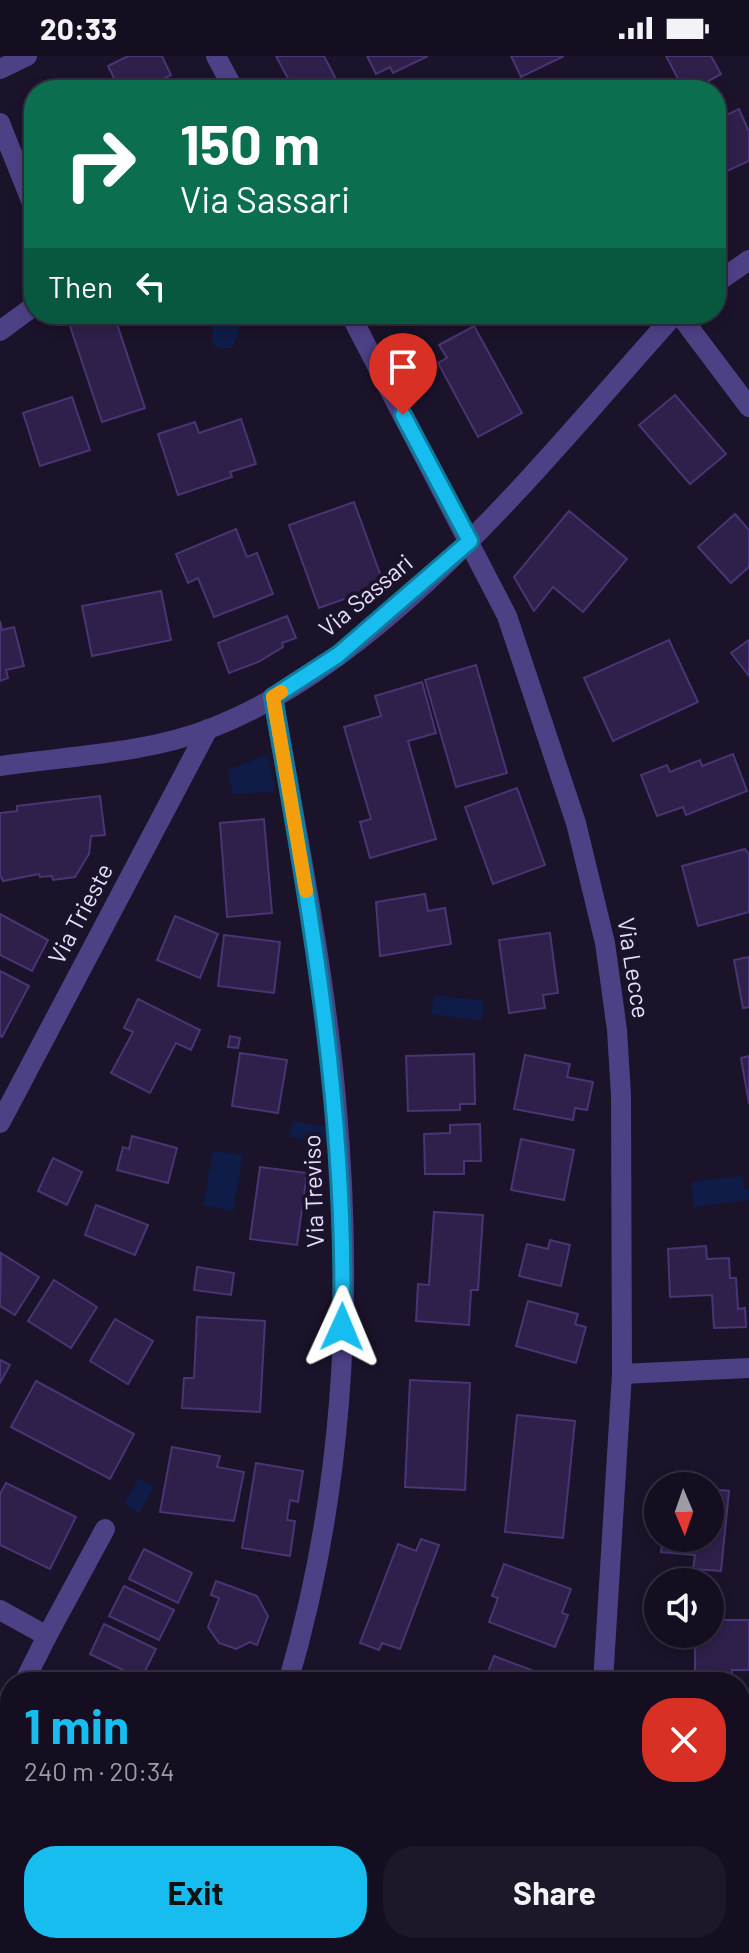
<!DOCTYPE html>
<html lang="en">
<head>
<meta charset="utf-8">
<style>
  :root { --surface:#140e20; --page:#1d1729; --text:#f1f3f6; --muted:#9d9ca5; --line:#332e3e; --accent:#18bdf0 }
  body { margin:0; font-family:Barlow,sans-serif; background:var(--page); color:var(--text); height:100vh; display:flex; flex-direction:column; font-size:30px; white-space:nowrap }
  * { box-sizing:border-box; margin:0 }
  p { font-size:26px; color:var(--muted) }
  .icon { flex:none; width:44px; height:44px; fill:none; stroke:currentColor; stroke-width:2; stroke-linecap:round; stroke-linejoin:round }
  .map { position:relative; flex:1; overflow:hidden }
  .details { position:absolute; left:0px; top:1616px; width:750px; height:282px; display:flex; flex-direction:column; background:var(--surface); border-radius:32px 32px 0 0; box-shadow:0 4px 12px #0003,0 0 0 2px var(--line) }
  .details>* { flex:none }
  .banner { position:absolute; left:24px; top:24px; width:702px; height:244px; border-radius:32px; box-shadow:0 4px 12px #0003,0 0 0 2px var(--line); background:#0b6e4f; color:#fff; overflow:hidden }
  .needle { width:52px; rotate:178deg }
  .buttons { position:absolute; left:644px; top:1416px; display:grid; gap:16px }
  .buttons a { display:grid; place-items:center; width:80px; height:80px; border-radius:50%; background:var(--surface); box-shadow:0 4px 12px #0003,0 0 0 2px var(--line); font-size:40px }
  .pin { position:absolute; display:grid; place-items:center; width:68px; height:68px; color:#fff; margin:-82px -34px; border-radius:50% 50% 50% 0; rotate:-45deg; box-shadow:0 0 8px #0007 }
  .pin .icon { rotate:45deg }
  .me { position:absolute; width:88px; margin:-44px; rotate:1deg; stroke-linejoin:round; filter:drop-shadow(0 0 6px #0008) }
  .turn { display:flex; align-items:center; gap:28px; height:168px; padding:0 24px; font-size:36px }
  .turn .icon { width:104px; height:104px; stroke-width:2.5 }
  .turn b { display:block; font-size:56px; line-height:68px }
  .then { display:flex; align-items:center; height:76px; padding:0 24px; background:#0003; gap:16px; font-size:30px }
  .round { display:grid; place-items:center; flex:none; width:84px; height:84px; border-radius:32px; background:var(--page) }
  .summary { display:flex; align-items:center; justify-content:space-between; height:136px; padding:0 24px }
  h1 { font-size:48px; font-weight:700; line-height:60px; color:var(--accent) }
  .button { display:flex; gap:16px; margin-top:auto; padding:16px 24px }
  .button a { flex:1; height:92px; border-radius:32px; background:var(--accent); color:#111; font-size:32px; font-weight:700; line-height:92px; text-align:center }
  .button a+a { background:var(--page); color:var(--text) }
  .status { display:flex; justify-content:space-between; align-items:center; height:56px; padding:0 40px; background:var(--surface); direction:ltr }
  .status svg { height:22px; fill:currentColor }
  .map>svg:first-child { display:block }
  .water { fill:#0f1c47 }
  .building { fill:#2e204a; stroke:#493474; stroke-width:2 }
  .lines { fill:none; stroke-linecap:round; stroke-linejoin:round }
  .minor { stroke:#4d4186; stroke-width:20 }
  .route-casing { stroke:#107b9c; stroke-width:20 }
  .route { stroke:#18bdf0; stroke-width:14 }
  .slow { stroke:#f59e0b; stroke-width:14 }
  .labels { text-anchor:middle; stroke-width:8; stroke-linejoin:round; paint-order:stroke }
  .street-label { font-size:24px; fill:#e6defd; stroke:#1a132a }
</style>
</head>
<body>
<div class="status"><b>20:33</b><svg viewBox="0 0 49 12"><path d="M0 12V9h3v3zM5 12V6h3v6zM10 12V3h3v9zM15 12V0h3v12zM26 1h20v11H26zM47 4h2v5h-2z"/></svg></div>
<div class="map">
<svg width="749" height="1897" viewBox="0 0 749 1897">
  <rect width="100%" height="100%" fill="#1a132a"/>
  <g class="water">
    <path d="M213,258H236L239,276L232,292L220,293L212,287Z"/>
    <path d="M268,698L275,736L233,738L227,714Z"/>
    <path d="M434,939L484,945L482,965L431,958Z"/>
    <path d="M292,1065L336,1073L333,1089L289,1081Z"/>
    <path d="M213,1094L243,1099L233,1155L203,1150Z"/>
    <path d="M743,1120L744,1133H749V1144L694,1151L691,1126Z"/>
    <path d="M139,1422L154,1431L139,1457L124,1448Z"/>
  </g>
  <g class="building">
    <path d="M128,0H162L171,19L161,24L166,34H120L108,10Z"/>
    <path d="M276,0H324L338,27L325,34H304L301,28L293,32Z"/>
    <path d="M367,0H428L393,17L390,11L376,18Z"/>
    <path d="M511,0H564L521,21Z"/>
    <path d="M666,0H711L721,18L692,34H684Z"/>
    <path d="M739,53L749,76V105L725,116L716,97V64Z"/>
    <path d="M86,258H99L102,266L115,262L145,352L102,366L68,264Z"/>
    <path d="M474,270L522,357L478,381L438,307L447,302L439,289Z"/>
    <path d="M675,339L726,398L690,428L639,369Z"/>
    <path d="M72,341L90,394L40,410L23,357Z"/>
    <path d="M241,363L256,408L230,416L232,421L178,439L158,378L195,366L199,377Z"/>
    <path d="M354,446L384,529L319,552L289,469Z"/>
    <path d="M569,455L627,503L583,556L553,531L534,555L514,521Z"/>
    <path d="M735,458L749,474V511L731,527L698,491Z"/>
    <path d="M236,473L247,501L257,497L273,538L214,561L198,522L188,527L176,498Z"/>
    <path d="M161,535L171,584L92,600L82,550Z"/>
    <path d="M287,560L296,582L282,587L283,591L258,606L229,617L218,587Z"/>
    <path d="M0,565L2,574L14,571L24,610L6,614L8,622L0,625Z"/>
    <path d="M669,584L698,646L613,685L584,622Z"/>
    <path d="M749,584V620L731,597Z"/>
    <path d="M476,609L507,717L456,731L425,624Z"/>
    <path d="M422,626L436,677L408,685L436,783L370,802L360,766L371,763L344,671L381,660L375,640Z"/>
    <path d="M733,698L747,735L686,759L683,751L657,760L641,719L667,709L670,716L700,704L702,710Z"/>
    <path d="M517,732L545,809L493,828L465,751Z"/>
    <path d="M100,740L105,779L91,780L89,798L75,821L53,824L52,820L40,821L39,818L3,825L0,819V757L17,755V750Z"/>
    <path d="M264,763L272,857L227,861L220,767Z"/>
    <path d="M745,793L749,799V856L698,870L682,810Z"/>
    <path d="M425,838L428,855L445,852L451,888L380,900L376,846Z"/>
    <path d="M0,858L48,884L32,915L0,899Z"/>
    <path d="M175,860L218,878L200,922L157,904Z"/>
    <path d="M550,877L558,937L543,939L545,952L509,957L499,884Z"/>
    <path d="M224,879L280,886L274,937L218,930Z"/>
    <path d="M749,901V951L743,952L734,904Z"/>
    <path d="M0,915L29,930L2,981L0,980Z"/>
    <path d="M138,943L200,974L191,994L176,987L150,1037L111,1017L133,976L124,972Z"/>
    <path d="M230,980L240,982L238,992L228,991Z"/>
    <path d="M240,997L287,1004L278,1057L232,1050Z"/>
    <path d="M474,998L475,1048H460V1054L408,1055L406,1000Z"/>
    <path d="M525,999L570,1008L567,1021L593,1026L587,1054L575,1052L573,1064L514,1053Z"/>
    <path d="M749,1000V1048L741,1002Z"/>
    <path d="M480,1068L481,1105H464V1118H425L424,1078L450,1077V1069Z"/>
    <path d="M132,1080L177,1092L168,1127L117,1114L123,1091L129,1093Z"/>
    <path d="M521,1083L574,1094L564,1144L511,1134Z"/>
    <path d="M53,1102L82,1116L67,1149L38,1135Z"/>
    <path d="M260,1111L307,1117L297,1189L250,1183Z"/>
    <path d="M96,1149L148,1169L135,1199L85,1179Z"/>
    <path d="M434,1156L483,1159L478,1234H471L469,1269L416,1265L418,1228L429,1229Z"/>
    <path d="M550,1184L570,1189L561,1230L519,1220L527,1188L548,1193Z"/>
    <path d="M706,1190L707,1203L729,1202L730,1222H736L738,1253L745,1252L746,1271L714,1272L712,1239L670,1241L668,1193Z"/>
    <path d="M1,1197L39,1221L15,1259L0,1250Z"/>
    <path d="M197,1211L234,1217L231,1239L194,1234Z"/>
    <path d="M54,1224L97,1251L71,1292L28,1265Z"/>
    <path d="M528,1245L578,1258L575,1268L586,1271L576,1307L516,1290Z"/>
    <path d="M197,1261L265,1265L260,1356L182,1352L184,1322H194Z"/>
    <path d="M115,1263L153,1285L128,1328L90,1305Z"/>
    <path d="M0,1304L10,1309L0,1327Z"/>
    <path d="M410,1324L470,1327L465,1434L405,1431Z"/>
    <path d="M36,1325L134,1378L110,1423L11,1371Z"/>
    <path d="M517,1359L575,1365L563,1482L505,1476Z"/>
    <path d="M172,1391L220,1400L217,1411L244,1416L234,1465L160,1456Z"/>
    <path d="M256,1407L303,1415L298,1446L290,1444L287,1464L295,1465L290,1500L242,1492Z"/>
    <path d="M6,1427L76,1461L50,1513L0,1489V1438Z"/>
    <path d="M710,1433L729,1435L721,1515L693,1513L695,1499L661,1496L663,1482H710Z"/>
    <path d="M421,1483L439,1489L400,1593L382,1587L379,1594L360,1587L398,1488L416,1495Z"/>
    <path d="M144,1493L192,1517L178,1547L129,1523Z"/>
    <path d="M504,1508L571,1533L562,1557L568,1559L555,1591L489,1566L498,1542L492,1540Z"/>
    <path d="M216,1525L257,1540L268,1560L257,1589L250,1586L236,1593L219,1587L208,1571L219,1542L211,1539Z"/>
    <path d="M124,1530L174,1554L159,1584L109,1560Z"/>
    <path d="M714,1564H749V1614H732V1619H695V1578H710Z"/>
    <path d="M104,1568L156,1593L141,1623L90,1598Z"/>
    <path d="M494,1600L558,1624L557,1626H484Z"/>
    <rect x="740" y="1684" width="9" height="67"/>
    <path d="M9,1779H10V1813L0,1808V1796Z"/>
    <rect x="740" y="1784" width="9" height="65"/>
    <path d="M0,1820L10,1825V1858L0,1853Z"/>
    <path d="M0,1868L10,1873V1888L6,1897H0Z"/>
    <path d="M62,1888H137L133,1897H58Z"/>
    <path d="M325,1888H361L358,1897Z"/>
    <path d="M456,1888H497L494,1897Z"/>
  </g>
  <g class="lines">
    <g class="minor">
      <path d="M216,0L234,34"/>
      <path d="M0,13L27,0"/>
      <path d="M0,67L34,152"/>
      <path d="M716,227L749,204"/>
      <path d="M350,258L507,560L576,767L605,887L617,974L621,1039L622,1318L603,1626"/>
      <path d="M679,258L749,351"/>
      <path d="M0,275L34,250"/>
      <path d="M273,641C296,775 324,908 336,1043C354,1239 344,1437 288,1626"/>
      <path d="M0,710C68,700 144,698 209,673C388,605 549,398 675,258"/>
      <path d="M0,1067L208,673"/>
      <path d="M622,1318L749,1312"/>
      <path d="M0,1554L47,1580L24,1626"/>
      <path d="M47,1580L105,1473"/>
      <path d="M0,1673L10,1654"/>
      <path d="M214,1897L216,1888"/>
      <path d="M577,1897L578,1888"/>
    </g>
  </g>
  <g class="lines">
    <g class="route-casing">
      <path id="route" d="M342,1271C347,1052 310,855 273,641L338,599L470,485L403,359"/>
    </g>
    <use href="#route" class="route"/>
    <path class="slow" d="M281,636L273,641L306,835"/>
  </g>
  <g class="labels">
    <g class="street-label">
      <text transform="translate(366 540) rotate(-40)" y="8">Via Sassari</text>
      <text transform="translate(81 858) rotate(-62)" y="8">Via Trieste</text>
      <text transform="translate(633 912) rotate(81)" y="8">Via Lecce</text>
      <text transform="translate(314 1135) rotate(-92)" y="8">Via Treviso</text>
    </g>
  </g>
</svg>
<div class="buttons">
<a><svg class="needle" viewBox="-14 -14 28 28"><path d="M0-13l5 13h-10z" fill="#e53935"/><path d="M0 13l5-13h-10z" fill="#9d9ca5"/></svg></a>
<a><svg class="icon" aria-label="sound" viewBox="0 0 24 24"><path d="M4 9h4l5-4v14l-5-4H4zM17 9q2 3 0 6"/></svg></a>
</div>
<div class="pin" style="left:403px;top:359px;background:#d93025"><svg class="icon" aria-label="arrive" viewBox="0 0 24 24"><path d="M6 21V4h12l-3 4 3 4H6"/></svg></div>
<svg class="me" style="left:342px;top:1271px" viewBox="-20 -20 40 40"><path d="M0-17L14 15 0 8-14 15z" fill="#18bdf0" stroke="#fff" stroke-width="4"/></svg>
<div class="banner">
<div class="turn"><svg class="icon" aria-label="right" viewBox="0 0 24 24"><path d="M7 20v-9h11M14 6l5 5-5 5"/></svg><div><b>150 m</b>Via Sassari</div></div>
<div class="then">Then<svg class="icon" aria-label="left" viewBox="0 0 24 24"><path d="M17 20v-9H6M10 6l-5 5 5 5"/></svg></div>
</div>
<section class="details">
<div class="summary"><div><h1>1 min</h1><p>240 m · 20:34</p></div><a class="round" style="background:#d93025;color:#fff"><svg class="icon" aria-label="close" viewBox="0 0 24 24"><path d="M6 6l12 12M18 6L6 18"/></svg></a></div>
<div class="button"><a>Exit</a><a>Share</a></div>
</section>
</div>
</body>
</html>
